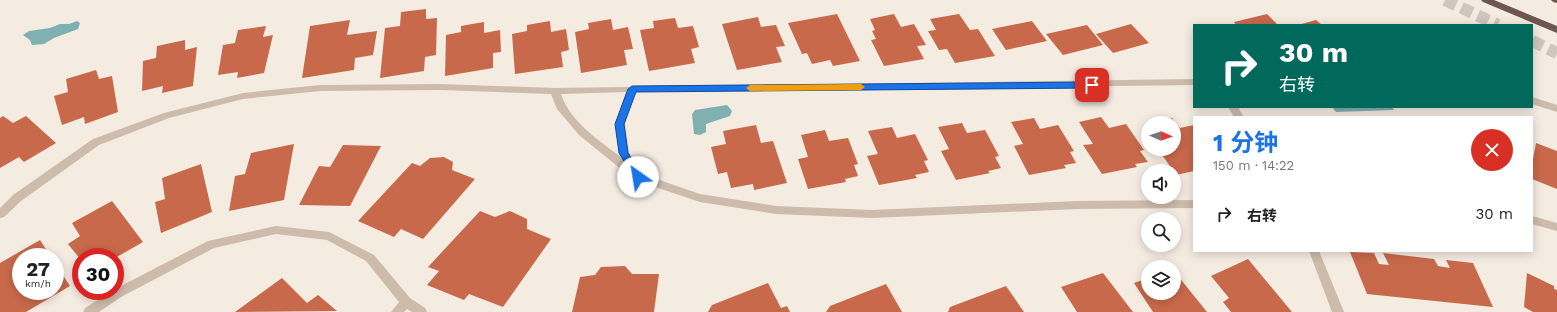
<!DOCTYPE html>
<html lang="zh">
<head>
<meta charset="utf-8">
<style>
  :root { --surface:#fff; --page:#f2f2f2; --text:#222; --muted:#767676; --accent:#1a73e8 }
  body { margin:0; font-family:"Work Sans","Noto Sans SC",sans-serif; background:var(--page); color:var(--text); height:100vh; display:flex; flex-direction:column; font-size:15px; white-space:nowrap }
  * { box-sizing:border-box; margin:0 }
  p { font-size:13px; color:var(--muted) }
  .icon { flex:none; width:22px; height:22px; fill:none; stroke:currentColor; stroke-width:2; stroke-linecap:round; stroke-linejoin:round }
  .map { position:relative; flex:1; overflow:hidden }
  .panel { position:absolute; left:1193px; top:116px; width:340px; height:136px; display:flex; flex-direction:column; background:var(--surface); border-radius:0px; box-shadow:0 2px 10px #0003 }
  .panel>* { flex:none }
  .hud { position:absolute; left:1193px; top:24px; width:340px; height:84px; border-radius:0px; box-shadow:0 2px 10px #0003; background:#00695c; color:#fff; overflow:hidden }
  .needle { width:26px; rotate:92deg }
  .fabs { position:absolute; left:1141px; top:116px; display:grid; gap:8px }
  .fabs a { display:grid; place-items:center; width:40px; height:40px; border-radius:50%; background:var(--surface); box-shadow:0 2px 10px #0003; font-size:20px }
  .speed { position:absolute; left:12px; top:248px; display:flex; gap:8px; font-size:20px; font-weight:700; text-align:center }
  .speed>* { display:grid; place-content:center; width:52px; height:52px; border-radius:50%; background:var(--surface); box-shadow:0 2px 10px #0003; line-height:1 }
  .speed small { font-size:10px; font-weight:400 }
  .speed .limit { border:6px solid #d22; background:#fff; color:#111 }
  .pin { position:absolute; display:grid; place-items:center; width:34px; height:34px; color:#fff; margin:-17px; border-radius:8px; box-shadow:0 2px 6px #0006 }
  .me { position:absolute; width:44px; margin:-22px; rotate:328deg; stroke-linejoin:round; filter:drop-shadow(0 0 3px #0008) }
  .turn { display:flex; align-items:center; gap:14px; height:84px; padding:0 20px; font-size:18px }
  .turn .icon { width:52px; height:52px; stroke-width:2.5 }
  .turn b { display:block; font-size:28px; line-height:34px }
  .round { display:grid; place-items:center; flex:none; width:42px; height:42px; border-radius:21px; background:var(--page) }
  .headline { display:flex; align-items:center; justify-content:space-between; height:68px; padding:0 20px }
  h1 { font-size:24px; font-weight:700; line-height:30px; color:var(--accent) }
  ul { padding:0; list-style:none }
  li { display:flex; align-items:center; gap:12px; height:60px; padding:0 20px }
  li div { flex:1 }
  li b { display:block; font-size:15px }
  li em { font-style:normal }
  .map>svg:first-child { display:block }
  .water { fill:#7fb0b2 }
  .building { fill:#c8694b }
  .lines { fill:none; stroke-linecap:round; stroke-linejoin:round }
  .motorway-tunnel { stroke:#cfc6bd; stroke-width:12; stroke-dasharray:12 6; stroke-linecap:butt }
  .minor { fill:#cdbbac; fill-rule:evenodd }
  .trunk { fill:#6c584f; fill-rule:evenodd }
  .route { fill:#1a73e8; stroke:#114b97 }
  .slow { fill:#f59e0b }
</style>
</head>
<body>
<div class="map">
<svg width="1557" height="312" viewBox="0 0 1557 312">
  <rect width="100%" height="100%" fill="#f4ebe1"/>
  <g class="water">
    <path d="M77,21L80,23L78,29L54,38L44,44L32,45L30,40L23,35L29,31L50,28L60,24H69Z"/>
    <path d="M727,105L732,111L730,116L706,124V132L700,135L694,134L692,114L695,110Z"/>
    <path d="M1332,107H1392L1394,110L1336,112Z"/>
  </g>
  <g class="building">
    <path d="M426,9V19L437,18L436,55L425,57L424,71L380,78L385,28L400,26L401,12Z"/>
    <path d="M837,14L860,61L833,66L830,60L812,64L807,53L802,54L788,23Z"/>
    <path d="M894,14L901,27L914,24L926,45L917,46L924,59L884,66L871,40L876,39L872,31L875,30L870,19Z"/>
    <path d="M959,14L970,30L978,29L995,56L955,63L947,49L939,50L928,31L936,30L930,19Z"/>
    <path d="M1267,14L1278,25H1236L1234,22Z"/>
    <path d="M758,17L761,27L776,25L785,46L776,47L782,62L737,70L722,24Z"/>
    <path d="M675,18L678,28L693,26L699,47L691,49L695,63L649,71L640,30L654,28L653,21Z"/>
    <path d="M611,19L613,30L628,27L633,49L624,50L627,65L581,73L575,32L589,29L588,23Z"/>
    <path d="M350,20L347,35L377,31L373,55L355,58L354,70L302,78L310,26Z"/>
    <path d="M1316,20L1322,25H1298Z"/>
    <path d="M550,21L551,32L566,29L569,50L561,52L563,67L515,74L512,34L527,31V25Z"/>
    <path d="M1032,21L1047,41L1006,50L992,29Z"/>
    <path d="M484,22V33L500,30L501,52L493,53V68L445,76L446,35L461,32V26Z"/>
    <path d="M1131,24L1149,43L1113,53L1096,34Z"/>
    <path d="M1087,25L1103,45L1063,55L1046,34Z"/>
    <path d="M266,26L263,37L273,35L264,73L237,78L238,72L218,75L223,45L235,43L238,30Z"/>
    <path d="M185,40V50L197,47L193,86L162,93L163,86L142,91L143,61L156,58L157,46Z"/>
    <path d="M96,70L99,79L112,76L118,112L85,124L84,117L62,125L54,96L68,92L66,79Z"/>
    <path d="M3,116L13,123L26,116L56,143L24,162L19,157L0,168V118Z"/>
    <path d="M1101,117L1109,128L1126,124L1144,150L1140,151L1148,162L1135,164L1137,167L1102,174L1083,145L1093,144L1079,122Z"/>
    <path d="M1034,118L1040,129L1058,125L1074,151L1070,152L1076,163L1064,165L1066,168L1029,175L1014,146L1023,144L1011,122Z"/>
    <path d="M1172,118L1180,128L1194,125V171L1176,175L1158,149H1174V123L1149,122Z"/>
    <path d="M962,123L967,133L985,130L999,156L995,157L1001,168L988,171L990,173L956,180L941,151L949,149L938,127Z"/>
    <path d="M756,125L761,143L773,141L787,183L754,190L753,184L731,188L727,172L718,174L711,147L726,144L723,131Z"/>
    <path d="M892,127L897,138L915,134L928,160L924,161L929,172L915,175L917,178L879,185L867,156L878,154L868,131Z"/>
    <path d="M825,130L829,141L848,138L858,164L854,165L858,176L845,179L846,182L808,189L798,159L808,157L801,135Z"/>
    <path d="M1536,143L1557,151V189L1532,179V164Z"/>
    <path d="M294,144L284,200L229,211L235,176L245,174L251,153Z"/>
    <path d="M343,145L381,146L350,206L299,205L319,166L330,167Z"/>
    <path d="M444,157L453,162L452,170L475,179L423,239L401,229L394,237L358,221L412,163L420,166L430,158Z"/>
    <path d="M201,164L212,212L161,233L155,202L165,199L162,178Z"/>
    <path d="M112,201L143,242L115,258V257H81V260L68,244L80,236L72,223Z"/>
    <path d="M480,211L495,217L510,211L527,219V229L551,239L503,307L469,294L464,300L427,285L439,271L428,267Z"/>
    <path d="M40,240L51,257H21V291H55V263L70,286L26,312H0V263Z"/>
    <path d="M1350,252L1374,253L1379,264L1389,265L1383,253L1434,259L1438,266L1450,268L1446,260L1473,263L1493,307L1367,294Z"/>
    <path d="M1248,259L1292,312H1231L1223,302L1229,298L1211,276Z"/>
    <path d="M625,266L632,274H659L654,312H572L580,277L595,275L601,267Z"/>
    <path d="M1174,271L1207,312H1153L1134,283L1148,278V293H1174Z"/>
    <path d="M1103,273L1133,312H1077L1061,287Z"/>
    <path d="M1527,273L1554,286V289L1557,290V312H1533L1524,307Z"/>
    <path d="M282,278L307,303L318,295L337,311L235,312Z"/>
    <path d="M768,283L781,308L787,306L790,312H708L712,305Z"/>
    <path d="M886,284L902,312H826L830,306Z"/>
    <path d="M1006,286L1024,312H948L950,307Z"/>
  </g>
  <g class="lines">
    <g class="motorway-tunnel">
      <path d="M1445,0L1498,25"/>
      <path d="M1532,41L1557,53"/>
    </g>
    <g class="minor">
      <path d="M1194,79V85L636,92L625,124L629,153L642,174L700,194L776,206L872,210L1078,201L1194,200V208L1078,209L872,218L776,214L700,202L634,180L631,175L627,174L579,135L557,109L551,94L440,90L320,91L243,99L169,118L99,145L21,201L4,217L0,218V208L13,195L93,139L164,113L243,93L320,85L440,84L555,88ZM626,92L615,124L619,153L622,158C600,141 570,122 561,94Z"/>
      <path d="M1532,97L1557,105V112L1532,104Z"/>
      <path d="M1228,107H1238L1244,117H1234Z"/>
      <path d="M1532,216L1557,223V231L1532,224Z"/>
      <path d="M276,226L329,232L374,255L410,298L425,308L427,312H412L407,309L404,312H391L399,302L366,261L327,240L276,234L214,248L121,297L99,312H83L85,308L112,291H115V289L208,241Z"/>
      <path d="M1309,251H1319L1344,312H1332Z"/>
    </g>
    <g class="trunk">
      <path d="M1481,0H1494L1557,26V33L1483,2Z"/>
      <path d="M1551,0H1557V3L1553,2Z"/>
    </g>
  </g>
  <path class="route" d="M1092,82L1097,85L1092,88L636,92L624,124L628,153L643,177L638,180L635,179L619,153L615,124L628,89L632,86Z"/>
  <path class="slow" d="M861,84L865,87L861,90L750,91L746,88L750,85Z"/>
</svg>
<div class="fabs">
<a><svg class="needle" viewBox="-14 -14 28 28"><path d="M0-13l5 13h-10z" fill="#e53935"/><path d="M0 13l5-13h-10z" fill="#767676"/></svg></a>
<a><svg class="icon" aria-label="sound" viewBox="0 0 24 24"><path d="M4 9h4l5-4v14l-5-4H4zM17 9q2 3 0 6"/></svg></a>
<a><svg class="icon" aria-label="search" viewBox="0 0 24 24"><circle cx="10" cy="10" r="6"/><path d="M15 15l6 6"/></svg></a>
<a><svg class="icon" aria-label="layers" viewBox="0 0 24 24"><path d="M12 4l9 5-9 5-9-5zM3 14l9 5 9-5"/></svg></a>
</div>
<div class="speed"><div>27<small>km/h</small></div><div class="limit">30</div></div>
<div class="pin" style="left:1092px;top:85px;background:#d93025"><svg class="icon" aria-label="arrive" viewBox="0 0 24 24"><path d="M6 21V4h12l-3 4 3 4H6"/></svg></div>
<svg class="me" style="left:638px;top:177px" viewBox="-20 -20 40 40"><circle r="19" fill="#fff"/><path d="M0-13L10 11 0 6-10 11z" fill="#1a73e8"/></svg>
<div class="hud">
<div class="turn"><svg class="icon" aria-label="right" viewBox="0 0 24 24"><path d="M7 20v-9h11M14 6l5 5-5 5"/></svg><div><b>30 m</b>右转</div></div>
</div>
<section class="panel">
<div class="headline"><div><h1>1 分钟</h1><p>150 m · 14:22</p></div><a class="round" style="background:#d93025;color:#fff"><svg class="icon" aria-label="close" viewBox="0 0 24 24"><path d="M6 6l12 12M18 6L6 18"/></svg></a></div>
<ul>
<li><svg class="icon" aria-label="right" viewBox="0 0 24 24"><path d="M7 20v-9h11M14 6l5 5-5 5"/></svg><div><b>右转</b></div><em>30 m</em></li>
</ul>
</section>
</div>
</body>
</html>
